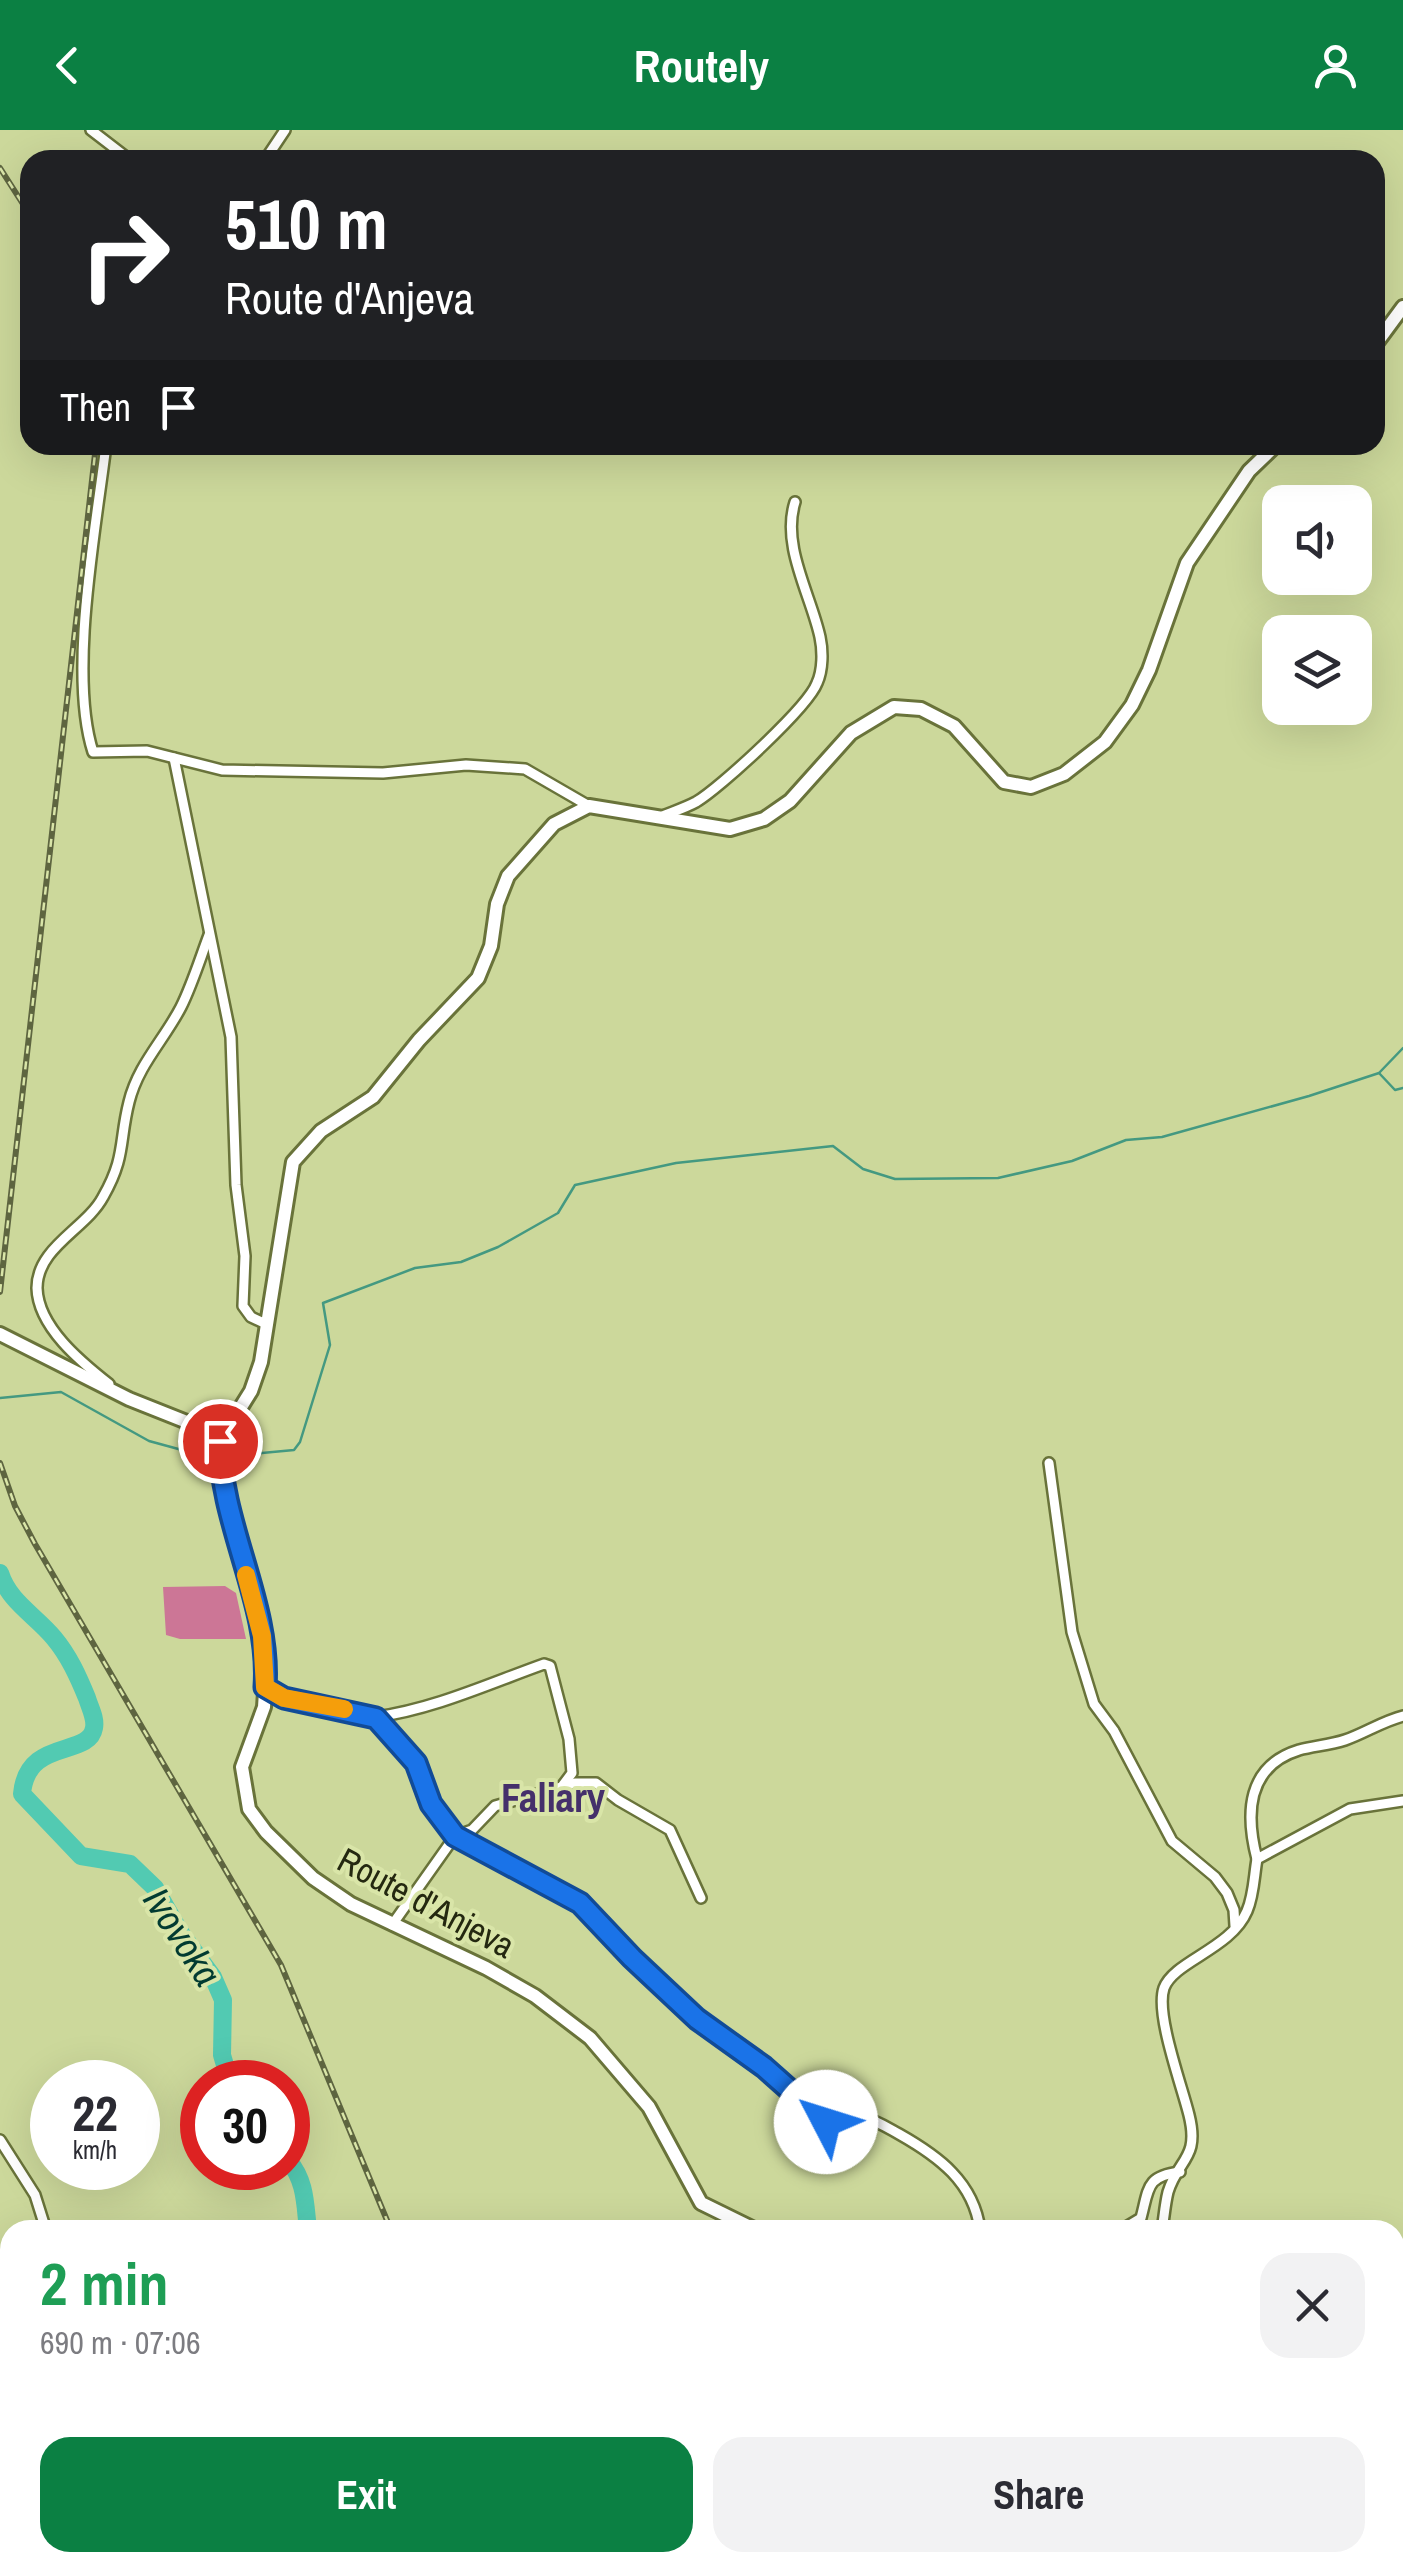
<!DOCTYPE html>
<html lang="en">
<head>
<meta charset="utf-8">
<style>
  :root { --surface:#fff; --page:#f2f2f3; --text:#2b2b33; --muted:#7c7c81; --accent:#0b8043 }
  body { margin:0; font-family:"Archivo Narrow",sans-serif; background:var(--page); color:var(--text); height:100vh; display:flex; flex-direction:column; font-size:38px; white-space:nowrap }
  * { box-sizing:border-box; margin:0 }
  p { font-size:32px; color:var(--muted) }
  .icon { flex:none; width:55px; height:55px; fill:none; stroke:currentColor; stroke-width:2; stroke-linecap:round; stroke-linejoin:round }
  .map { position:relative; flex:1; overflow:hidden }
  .sheet { position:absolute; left:0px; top:2090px; width:1405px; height:352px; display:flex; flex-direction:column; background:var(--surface); border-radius:30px 30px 0 0; box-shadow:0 10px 40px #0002 }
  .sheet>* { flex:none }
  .hud { position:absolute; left:20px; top:20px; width:1365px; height:305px; border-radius:30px; box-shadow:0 10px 40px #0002; background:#202124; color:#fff; overflow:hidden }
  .buttons { position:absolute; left:1262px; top:355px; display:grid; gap:20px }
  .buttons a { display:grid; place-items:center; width:110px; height:110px; border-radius:20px; background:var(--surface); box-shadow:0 10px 40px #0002; font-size:50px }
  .speed { position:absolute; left:30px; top:1930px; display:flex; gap:20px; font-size:50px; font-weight:700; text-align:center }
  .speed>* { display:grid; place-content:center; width:130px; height:130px; border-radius:50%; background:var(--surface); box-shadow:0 10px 40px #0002; line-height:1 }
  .speed small { font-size:25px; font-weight:400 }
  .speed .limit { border:15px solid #d22; background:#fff; color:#111 }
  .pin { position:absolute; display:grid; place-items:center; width:85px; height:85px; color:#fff; margin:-42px; border:5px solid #fff; border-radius:50%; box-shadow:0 2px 10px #0007 }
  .me { position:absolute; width:110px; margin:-55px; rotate:310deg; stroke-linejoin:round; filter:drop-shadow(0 0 8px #0008) }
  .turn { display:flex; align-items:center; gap:35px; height:210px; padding:0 40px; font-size:45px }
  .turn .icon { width:130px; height:130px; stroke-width:2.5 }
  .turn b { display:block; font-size:70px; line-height:85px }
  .then { display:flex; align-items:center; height:95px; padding:0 40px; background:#0003; gap:20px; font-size:38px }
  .round { display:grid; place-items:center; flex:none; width:105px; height:105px; border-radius:30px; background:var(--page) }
  .overview { display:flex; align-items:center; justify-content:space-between; height:170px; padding:0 40px }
  h1 { font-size:60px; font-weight:800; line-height:75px; color:#1e9e55 }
  .button { display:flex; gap:20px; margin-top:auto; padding:20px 40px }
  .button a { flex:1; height:115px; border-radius:30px; background:var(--accent); color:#fff; font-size:40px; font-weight:800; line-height:115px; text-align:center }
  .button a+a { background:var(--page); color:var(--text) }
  header { display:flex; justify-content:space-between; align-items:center; height:130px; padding:0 40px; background:var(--accent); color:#fff; font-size:45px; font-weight:800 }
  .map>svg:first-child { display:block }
  .forest { fill:#cc7696 }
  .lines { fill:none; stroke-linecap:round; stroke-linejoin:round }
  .stream { stroke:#449981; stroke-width:2.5 }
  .river { stroke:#52cab2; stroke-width:18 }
  .street-casing { stroke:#69733a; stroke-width:14 }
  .secondary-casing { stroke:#69733a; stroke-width:18 }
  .street { stroke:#fff; stroke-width:9 }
  .secondary { stroke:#fff; stroke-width:12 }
  .rail-casing { stroke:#5e6540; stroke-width:6 }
  .rail { stroke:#d9e5a8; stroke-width:2.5; stroke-dasharray:8; stroke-linecap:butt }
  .route-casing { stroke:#114b97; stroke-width:25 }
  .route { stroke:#1a73e8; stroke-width:18 }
  .slow { stroke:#f59e0b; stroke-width:18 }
  .labels { text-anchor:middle; stroke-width:8; stroke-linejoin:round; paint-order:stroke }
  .street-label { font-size:35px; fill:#242810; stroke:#d9e5a8 }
  .water-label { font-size:38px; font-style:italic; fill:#023b31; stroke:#d9e5a8 }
  .quarter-label { font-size:40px; font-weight:bold; fill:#45306b; stroke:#d9e5a8 }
</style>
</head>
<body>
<header><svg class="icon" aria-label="back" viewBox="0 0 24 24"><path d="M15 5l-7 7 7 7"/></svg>Routely<svg class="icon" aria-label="person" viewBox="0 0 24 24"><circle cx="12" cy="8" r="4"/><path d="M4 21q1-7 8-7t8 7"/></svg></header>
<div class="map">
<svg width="1403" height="2441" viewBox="0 0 1403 2441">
  <rect width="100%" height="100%" fill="#ccd89b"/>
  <g class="forest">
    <path d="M225,1456L236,1463L246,1509H180L166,1505L163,1457Z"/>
    <path d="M10,2270V2374L0,2371V2271Z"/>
  </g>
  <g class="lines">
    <g class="stream">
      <path d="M1379,943L1395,960L1403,958"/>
      <path d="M0,1268L61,1262L149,1311L215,1329"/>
      <path d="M228,1326L294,1320L300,1312L330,1215L323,1173L415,1138L461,1132L498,1117L558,1083L575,1055L676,1033L833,1016L863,1039L895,1049L998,1048L1072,1031L1126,1010L1162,1007L1309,966L1379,943L1403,918"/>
      <path d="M1395,2365L1403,2367"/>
      <path d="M1291,2441L1297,2432"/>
    </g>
    <g class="river">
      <path d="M0,1443C9,1472 35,1485 54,1508C69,1526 78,1546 87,1568C90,1578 96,1588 94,1598C89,1628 27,1607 22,1664L81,1726L130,1734L155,1758L180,1802L213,1847L223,1870L222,1925L230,1952"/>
      <path d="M288,2030C306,2051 305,2074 308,2100"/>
      <path d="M491,2432V2441"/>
    </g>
    <g class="street-casing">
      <g id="street">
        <path d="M91,0L130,30"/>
        <path d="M265,30L285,0"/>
        <path d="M106,315C96,398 68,544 93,622L147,621L222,640L383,643L466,635L525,639L589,676"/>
        <path d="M174,628L231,907L236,1055L245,1126L243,1176L251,1187L266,1194"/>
        <path d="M660,687C672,682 685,678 696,672C720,658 808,577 817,553C823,540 823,521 820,507C811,465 781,416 795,372"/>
        <path d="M109,1254C81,1232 38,1197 37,1158C37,1117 86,1099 103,1067C126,1027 119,1011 129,972C138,935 164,910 181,877C192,855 200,829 209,805"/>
        <path d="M1049,1333L1072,1502L1094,1574L1114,1601L1172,1711L1215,1747L1227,1763L1234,1780L1235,1796"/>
        <path d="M265,1557L284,1568L376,1587L416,1633L431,1674L455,1706L580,1773L632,1828L697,1889L764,1937L825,1993C837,1991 852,1986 864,1988C876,1990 888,1998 899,2004C938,2026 974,2052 980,2100"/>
        <path d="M376,1587C434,1579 488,1554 544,1534L550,1536L569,1609L572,1643L563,1655"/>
        <path d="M1257,1729C1245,1683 1247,1636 1299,1620C1314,1616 1330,1615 1345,1610C1365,1603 1383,1591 1403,1586"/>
        <path d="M392,1795L455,1706L472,1700L495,1676L575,1653H596L618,1670L670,1700L701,1768"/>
        <path d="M0,2010L35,2065L46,2100"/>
        <path d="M1121,2100L1141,2088C1149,2058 1146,2046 1180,2042"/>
        <path d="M1162,2100C1164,2088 1165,2074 1168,2062C1178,2029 1200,2029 1189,1985C1182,1956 1155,1884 1164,1858C1174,1831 1231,1819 1247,1781C1254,1765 1254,1746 1257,1729L1350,1679L1403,1671"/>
        <path d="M0,2143L10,2139"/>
        <path d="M0,2221L10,2213"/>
        <path d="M0,2400L10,2404"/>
        <path d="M153,2432L156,2441"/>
        <path d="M180,2432L186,2441"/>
        <path d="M689,2441L693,2432"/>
        <path d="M1273,2441L1275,2432"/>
      </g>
    </g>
    <g class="secondary-casing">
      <g id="secondary">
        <path d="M1375,215L1403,177"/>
        <path d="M0,1204L129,1269L207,1300L220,1311"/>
        <path d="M756,2100L701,2073L649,1977L590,1908L535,1866L486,1838L351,1774L313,1748L266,1702L249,1679L242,1637L264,1577L267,1532L221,1332L220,1311L251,1261L261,1232L293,1032L321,1001L373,967L419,910L478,848L491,816L497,774L508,746L554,694L589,676L730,699L764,689L790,671L851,603L894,577L921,579L954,596L1004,652L1031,657L1064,644L1105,612L1132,575L1149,540L1187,433L1249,341L1276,315"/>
        <path d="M1148,2432L1149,2441"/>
      </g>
    </g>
    <use href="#street" class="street"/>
    <use href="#secondary" class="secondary"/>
    <g class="rail-casing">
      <g id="rail">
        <path d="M0,38L30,85"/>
        <path d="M0,1162L96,315"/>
        <path d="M0,1333L15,1376L35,1414L281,1835L391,2100"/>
        <path d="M525,2432L528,2441"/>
      </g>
    </g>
    <use href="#rail" class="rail"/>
  </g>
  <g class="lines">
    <g class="route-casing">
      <path id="route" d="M220,1311C220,1395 271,1474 265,1557L284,1568L376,1588L416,1633L431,1674L455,1706L580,1773L632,1828L697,1889L764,1937L826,1992"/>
    </g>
    <use href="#route" class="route"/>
    <path class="slow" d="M246,1445L262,1506L265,1557L284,1568L344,1579"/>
  </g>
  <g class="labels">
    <g class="street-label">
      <text transform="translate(426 1773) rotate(28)" y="12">Route d'Anjeva</text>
    </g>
    <g class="water-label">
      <text transform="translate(182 1807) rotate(57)" y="13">Ivovoka</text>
    </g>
    <g class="quarter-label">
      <text x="553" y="1682">Faliary</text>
    </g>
  </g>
</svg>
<div class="buttons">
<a><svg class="icon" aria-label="sound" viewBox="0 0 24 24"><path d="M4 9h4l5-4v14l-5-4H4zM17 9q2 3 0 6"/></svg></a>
<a><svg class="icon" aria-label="layers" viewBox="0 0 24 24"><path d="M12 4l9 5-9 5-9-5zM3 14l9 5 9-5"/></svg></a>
</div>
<div class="speed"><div>22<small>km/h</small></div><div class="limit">30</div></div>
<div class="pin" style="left:220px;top:1311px;background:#d93025"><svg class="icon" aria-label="arrive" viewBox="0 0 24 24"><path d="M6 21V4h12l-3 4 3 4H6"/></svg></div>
<svg class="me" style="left:826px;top:1992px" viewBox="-20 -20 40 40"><circle r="19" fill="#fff"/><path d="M0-13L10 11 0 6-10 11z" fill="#1a73e8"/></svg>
<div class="hud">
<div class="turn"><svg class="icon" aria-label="right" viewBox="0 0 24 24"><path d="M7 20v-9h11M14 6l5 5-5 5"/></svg><div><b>510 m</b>Route d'Anjeva</div></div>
<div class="then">Then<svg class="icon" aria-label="arrive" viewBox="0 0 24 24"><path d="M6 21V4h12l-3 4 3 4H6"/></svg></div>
</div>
<section class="sheet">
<div class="overview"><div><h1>2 min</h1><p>690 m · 07:06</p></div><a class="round"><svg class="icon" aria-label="close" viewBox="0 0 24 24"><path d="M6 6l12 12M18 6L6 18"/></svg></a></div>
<div class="button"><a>Exit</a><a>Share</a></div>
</section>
</div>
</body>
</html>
